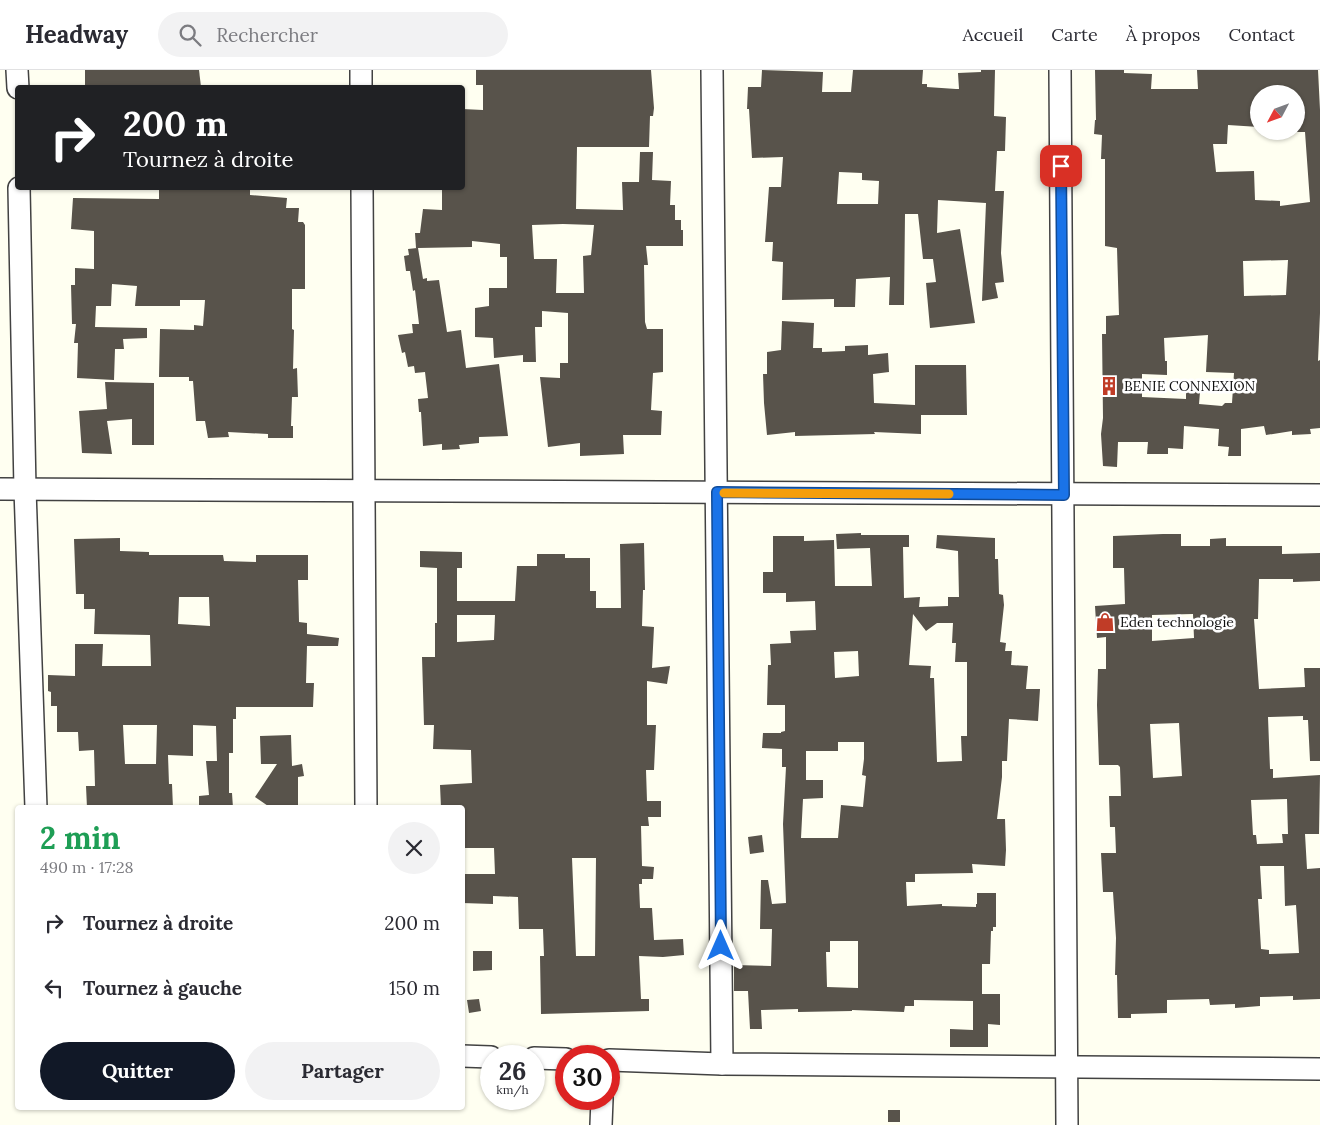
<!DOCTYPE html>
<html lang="fr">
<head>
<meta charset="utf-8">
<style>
  :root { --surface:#fff; --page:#f2f2f3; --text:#2b2b33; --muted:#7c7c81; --line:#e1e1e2; --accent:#111827 }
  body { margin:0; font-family:Lora,serif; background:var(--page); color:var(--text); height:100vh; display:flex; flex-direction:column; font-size:19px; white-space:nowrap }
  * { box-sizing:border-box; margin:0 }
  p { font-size:16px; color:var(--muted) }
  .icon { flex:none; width:28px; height:28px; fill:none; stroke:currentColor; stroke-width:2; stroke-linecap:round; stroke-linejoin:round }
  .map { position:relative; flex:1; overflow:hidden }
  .drawer { position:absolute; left:15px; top:735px; width:450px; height:305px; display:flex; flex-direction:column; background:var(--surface); border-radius:5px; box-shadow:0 1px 4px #0004 }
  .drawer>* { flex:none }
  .hud { position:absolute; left:15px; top:15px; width:450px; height:105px; border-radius:5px; box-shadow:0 1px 4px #0004; background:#202124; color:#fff; overflow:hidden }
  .needle { width:32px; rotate:229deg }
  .controls { position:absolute; left:1250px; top:15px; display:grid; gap:10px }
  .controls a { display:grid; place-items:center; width:55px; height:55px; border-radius:50%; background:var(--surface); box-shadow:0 1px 4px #0004; font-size:25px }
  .speed { position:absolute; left:480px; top:975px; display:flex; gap:10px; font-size:25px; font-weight:700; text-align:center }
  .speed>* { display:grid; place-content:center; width:65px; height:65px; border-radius:50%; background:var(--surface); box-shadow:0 1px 4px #0004; line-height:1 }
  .speed small { font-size:12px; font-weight:400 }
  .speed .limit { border:8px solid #d22; background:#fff; color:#111 }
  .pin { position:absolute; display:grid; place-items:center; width:42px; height:42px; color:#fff; margin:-21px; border-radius:10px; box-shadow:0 2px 8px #0006 }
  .me { position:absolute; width:55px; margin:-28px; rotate:0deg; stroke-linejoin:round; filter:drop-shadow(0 0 4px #0008) }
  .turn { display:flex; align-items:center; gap:18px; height:105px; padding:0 25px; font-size:22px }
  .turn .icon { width:65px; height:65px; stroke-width:2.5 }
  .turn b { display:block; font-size:35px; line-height:42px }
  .round { display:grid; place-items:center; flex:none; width:52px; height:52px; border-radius:26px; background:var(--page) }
  .overview { display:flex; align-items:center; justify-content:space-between; height:85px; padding:0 25px }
  h1 { font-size:30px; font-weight:700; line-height:38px; color:#1e9e55 }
  .button { display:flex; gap:10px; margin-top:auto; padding:10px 25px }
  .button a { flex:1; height:58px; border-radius:30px; background:var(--accent); color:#fff; font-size:20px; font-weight:700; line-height:58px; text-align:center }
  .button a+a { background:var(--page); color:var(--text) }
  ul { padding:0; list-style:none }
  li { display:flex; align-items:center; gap:15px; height:65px; padding:0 25px }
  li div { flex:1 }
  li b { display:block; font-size:19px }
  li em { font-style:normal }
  header { display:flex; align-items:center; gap:30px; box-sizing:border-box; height:70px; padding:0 25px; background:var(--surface); border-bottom:1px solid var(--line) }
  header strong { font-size:24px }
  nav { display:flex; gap:28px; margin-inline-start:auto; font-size:18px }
  .search { width:350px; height:45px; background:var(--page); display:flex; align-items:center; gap:12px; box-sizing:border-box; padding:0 18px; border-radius:28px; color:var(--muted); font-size:19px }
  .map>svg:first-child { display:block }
  .building { fill:#58534b; fill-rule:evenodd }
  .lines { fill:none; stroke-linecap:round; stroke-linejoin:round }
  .minor-casing { stroke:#424242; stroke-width:24 }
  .minor { stroke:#fff; stroke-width:21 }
  .route-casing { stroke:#114b97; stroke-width:12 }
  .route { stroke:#1a73e8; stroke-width:9 }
  .slow { stroke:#f59e0b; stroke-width:9 }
  .labels { text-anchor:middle; stroke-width:5; stroke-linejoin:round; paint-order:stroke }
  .poi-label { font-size:14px; fill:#0f0f0f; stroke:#fff; text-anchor:start }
</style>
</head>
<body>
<header>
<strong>Headway</strong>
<div class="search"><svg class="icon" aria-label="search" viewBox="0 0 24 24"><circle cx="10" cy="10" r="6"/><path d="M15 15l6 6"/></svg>Rechercher</div>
<nav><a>Accueil</a><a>Carte</a><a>À propos</a><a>Contact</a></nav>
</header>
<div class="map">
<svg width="1320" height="1055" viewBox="0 0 1320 1055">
  <rect width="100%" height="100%" fill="#fffff1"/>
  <g class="building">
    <path d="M85,0H199L201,17L85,18Z"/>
    <path d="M476,0H651L654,38L653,46H650L649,77H577L576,139L623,140L622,112H639L640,82H653L652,110L671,111L670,135H675V150H681V160H683V176H646L648,195H644L645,252L647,259H663V302L653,303L651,340L662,341L661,365H623L624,384L580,386V373L548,377L540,307L560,308V293H568V243L542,241V257H535L536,292H523V285L494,288L493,268L475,267V238L489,236V218H507V187H500V174L472,171V177L418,178L423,209L427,208V211L439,210L447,262L461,260L466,298L499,294L508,366L479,367V373L459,375L460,379L442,380V374L423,376L421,342H419L418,329L428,328L425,302L415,303L414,296L408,297L405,282L402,283L398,265L413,263L412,254H419L415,220L413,221L410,201H406L404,186L409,185L408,179L417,178H416L415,163H420L423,139L442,140V118H462V39L483,40V15H476ZM563,154L594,155L591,185L583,186L584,223H556L557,189H534L532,155Z"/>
    <path d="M762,0L823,2L822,22H851L853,0H923L922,14H927V17L956,19H959L958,3L981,2V0H995L994,46L1006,47L1005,81H997L995,121H1004L1001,183L1004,212L995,213L998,228L982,231L986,133L938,130L937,163L960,159L975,253L930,258L926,213L936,212L933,189H923L918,144H905L904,235H889L890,207L856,209L855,237H834V229L782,230L783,192L772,191L773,172H765L769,117H781L783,87L752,88L749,39H747L748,17H761ZM839,102L862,103V110L879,111L878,134H837Z"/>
    <path d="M1095,0H1124V3L1152,4L1151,19H1198L1197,0H1318L1320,40V243L1318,291L1320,290V358L1310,359L1311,364L1292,365V361L1266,365L1264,356L1241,359V386H1228L1229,377L1218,376L1219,359L1184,356L1183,379L1168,378V384H1147L1148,372H1118L1117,397L1103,396L1101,364L1103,348L1102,264H1106V246L1119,245L1117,178L1105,176V89H1101L1102,65L1094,64L1095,50H1096ZM1259,24H1296V62H1305L1310,132L1280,136V131L1255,130L1254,101L1216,102L1213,74H1227L1228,55L1259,57ZM1288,190L1286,225L1244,226L1243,191ZM1208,265L1206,302L1234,303L1232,333H1225L1222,336L1199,334L1200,322L1186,321V329L1142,327V304L1167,305V291H1165L1164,268Z"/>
    <path d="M159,118H250V125L287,128L286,138H299L298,152H303L305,155V219H292V259L294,260L293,299L297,298L298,327H292L291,356H293V368H268V364L228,362L229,367L208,368L205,351H196L193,311H189V307H159L160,259L194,260V255L203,256L205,230H180V236H135L137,216L112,214L111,236H96L95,257L147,258V268L123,269L124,279H115L114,310L77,308L78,273H74L76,254H72L71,215H75V198L94,199V161L71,159L73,128L159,129Z"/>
    <path d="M782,251L814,253L813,278H822V282L845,281V276L868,275V285L888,283L889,302L873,304L874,333L915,335V295H966L967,345H921V364L874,362L875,364L795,366V362L767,365L764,333L763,304H767V282L781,280Z"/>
    <path d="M105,312L154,313V375H132V349L107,351L112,384L82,383L79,341L107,339Z"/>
    <path d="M861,463V465H909V477H903L904,528L920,527L919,537L948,536V527H959L958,481L936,478L937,465L995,468V489H998L999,524L1003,525L1004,535L1000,572L1006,573L1005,581H1012L1011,595L1028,596L1026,619H1040L1038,651L1009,649L1007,691H1002V707L997,749H1005L1006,780L1005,796L972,794L973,803L915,804V812H906L907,836L942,834V836L976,837V834H977V823H996V857H993V861H991L990,894H982V924H1000V955L988,954V977H950V959L973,960V931L914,930V936H905L904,942L852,940V941L798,942V939L761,940L762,959H750L748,921H734V895L771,896L772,859H760L761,810H768L772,834L786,833L783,754L786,697H782V679L762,678L763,663H781V662L785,661V635H767L768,595H771L770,574L791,573L790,561L816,560L815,531L786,532V523H763V502H773V466H804V471L834,470L835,516H872L870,478L837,479L836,464ZM913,544L926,561L937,553H953L952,573H956L955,592H967V666H961L962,691L937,692L934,608H930L931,596L909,595ZM858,581L859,606L835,608L834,582ZM838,672H864V689L862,705L866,706L863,737L841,735L838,768H801L803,729L823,728V710H806V681H838ZM830,871H858V918L827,917L826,882H830Z"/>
    <path d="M1163,464H1181V476H1210V469L1226,468V476H1282V484L1320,483V511L1293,512V509H1259L1258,549H1254L1259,619L1305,617L1304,598H1320V691H1310L1308,650H1303V646L1268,647L1270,699H1273V708L1320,705L1319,764H1305L1307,799L1320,798V929L1293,930V926L1260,927V936L1235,938V934L1210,935L1209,929L1167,930V943L1131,944V948H1118L1117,905H1115L1116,868L1113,822H1103L1101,783H1116L1115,757H1110L1109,726H1121L1120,697L1118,695H1099L1097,635L1098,599H1106V567L1097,568L1095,536L1125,534L1124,498H1113V466ZM1193,544L1194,568L1152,571V545ZM1179,653L1182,706L1153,708L1150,654ZM1287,729L1288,764H1282L1283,773L1257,774L1256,765H1253L1251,730ZM1260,796H1284L1285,836L1296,835L1299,883L1269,884V880L1261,879L1258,829H1262Z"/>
    <path d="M120,468V481L149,482V485H223L224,491L256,492V485H308V510H298L299,552L307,553V564L339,568L338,576H307L306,613H314L313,637H236V649H233V683H229V723H232L233,738H199V726L209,725L206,691H217L216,656L193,655V686L168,685L169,714H172L173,738H130V736L87,738L86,716H95L94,680L79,681L78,662H57V636H51V622L48,621V605L75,606V574H103L102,596H151L150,565L94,564L95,539H84V524H76L74,469ZM179,527H209L210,556L178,554ZM123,655H157L156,694H125Z"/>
    <path d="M644,473L645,520H643L642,556L654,557L652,598L670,596L667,614L647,611V655H656L654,700H646L647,731H661V747H648L649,756H641L642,796L654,797L653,809H642V814H639L640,838H652L654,870L683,869L684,885L663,887L639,886L641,929H649V941L541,944L540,886H544L543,859H519L518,827L493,826V834L462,833V804H495L494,778H462V738H441L440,715L472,713L471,680L433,679L434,655H424L422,587H435V553H437V498L420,497V481L462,482V498H457V531H515L517,496H537V484H565V488H590V521H596V538H621L620,474ZM457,545H495L494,570L457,572ZM572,788H596L595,886H576Z"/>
    <path d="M291,665L292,696L302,694L304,706L298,707V738H271L255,727L277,694H261L260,666Z"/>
    <path d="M762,765L764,782L750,784L748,767Z"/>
    <path d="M473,881H492V900L473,901Z"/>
    <path d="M479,929L481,941L469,943L467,930Z"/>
    <rect x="888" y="1040" width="12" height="12"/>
  </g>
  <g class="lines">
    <g class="minor-casing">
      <g id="minor">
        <path d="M17,0L18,18"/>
        <path d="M361,0V18"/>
        <path d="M712,0L722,994"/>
        <path d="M1060,0L1067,1055"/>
        <path d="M19,118L25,419L36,738"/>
        <path d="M362,118L366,738"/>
        <path d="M0,419C440,419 880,425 1320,425"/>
        <path d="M462,986L491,987"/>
        <path d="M534,988L566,989"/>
        <path d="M609,990L722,994L1320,999"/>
        <path d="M601,1055L602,1029"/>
      </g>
    </g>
    <use href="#minor" class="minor"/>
  </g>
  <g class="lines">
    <g class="route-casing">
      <path id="route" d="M721,876L717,422L1064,425L1061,96"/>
    </g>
    <use href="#route" class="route"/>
    <path class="slow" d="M724,423L949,424"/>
  </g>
  <defs>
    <g id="building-bare" transform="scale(1.5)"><path d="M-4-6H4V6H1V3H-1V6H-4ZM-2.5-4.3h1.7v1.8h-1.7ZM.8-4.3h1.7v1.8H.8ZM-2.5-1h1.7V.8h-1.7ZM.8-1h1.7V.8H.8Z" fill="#c03c27" stroke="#fff" stroke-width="2.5" paint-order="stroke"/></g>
    <g id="shop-bare" transform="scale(1.5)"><path d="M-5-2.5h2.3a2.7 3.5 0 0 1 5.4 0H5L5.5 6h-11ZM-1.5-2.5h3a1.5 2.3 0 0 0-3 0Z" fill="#c03c27" stroke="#fff" stroke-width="2.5" paint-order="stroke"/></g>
  </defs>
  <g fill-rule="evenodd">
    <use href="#building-bare" x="1109" y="316"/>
    <use href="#shop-bare" x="1105" y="552"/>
  </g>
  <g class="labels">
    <g class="poi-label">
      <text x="1124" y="321">BENIE CONNEXION</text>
      <text x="1120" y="557">Eden technologie</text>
    </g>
  </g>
</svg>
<div class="controls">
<a><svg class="needle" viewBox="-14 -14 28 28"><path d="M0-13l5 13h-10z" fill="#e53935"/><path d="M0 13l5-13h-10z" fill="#7c7c81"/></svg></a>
</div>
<div class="speed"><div>26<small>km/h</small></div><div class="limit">30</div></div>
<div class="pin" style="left:1061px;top:96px;background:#d93025"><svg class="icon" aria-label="arrive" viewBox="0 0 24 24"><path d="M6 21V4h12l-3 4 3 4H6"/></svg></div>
<svg class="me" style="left:721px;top:876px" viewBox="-20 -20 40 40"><path d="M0-17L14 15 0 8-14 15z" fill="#1a73e8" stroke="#fff" stroke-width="4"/></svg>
<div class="hud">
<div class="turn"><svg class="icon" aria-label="right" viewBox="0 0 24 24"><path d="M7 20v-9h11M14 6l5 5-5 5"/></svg><div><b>200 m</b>Tournez à droite</div></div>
</div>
<section class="drawer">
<div class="overview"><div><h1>2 min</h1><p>490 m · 17:28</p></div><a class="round"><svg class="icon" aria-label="close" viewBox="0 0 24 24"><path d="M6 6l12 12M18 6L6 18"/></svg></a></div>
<ul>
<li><svg class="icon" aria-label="right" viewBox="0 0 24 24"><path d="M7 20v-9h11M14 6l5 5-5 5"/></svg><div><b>Tournez à droite</b></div><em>200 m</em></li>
<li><svg class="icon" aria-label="left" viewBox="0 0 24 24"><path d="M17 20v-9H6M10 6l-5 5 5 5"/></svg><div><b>Tournez à gauche</b></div><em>150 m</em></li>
</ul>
<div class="button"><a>Quitter</a><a>Partager</a></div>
</section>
</div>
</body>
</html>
